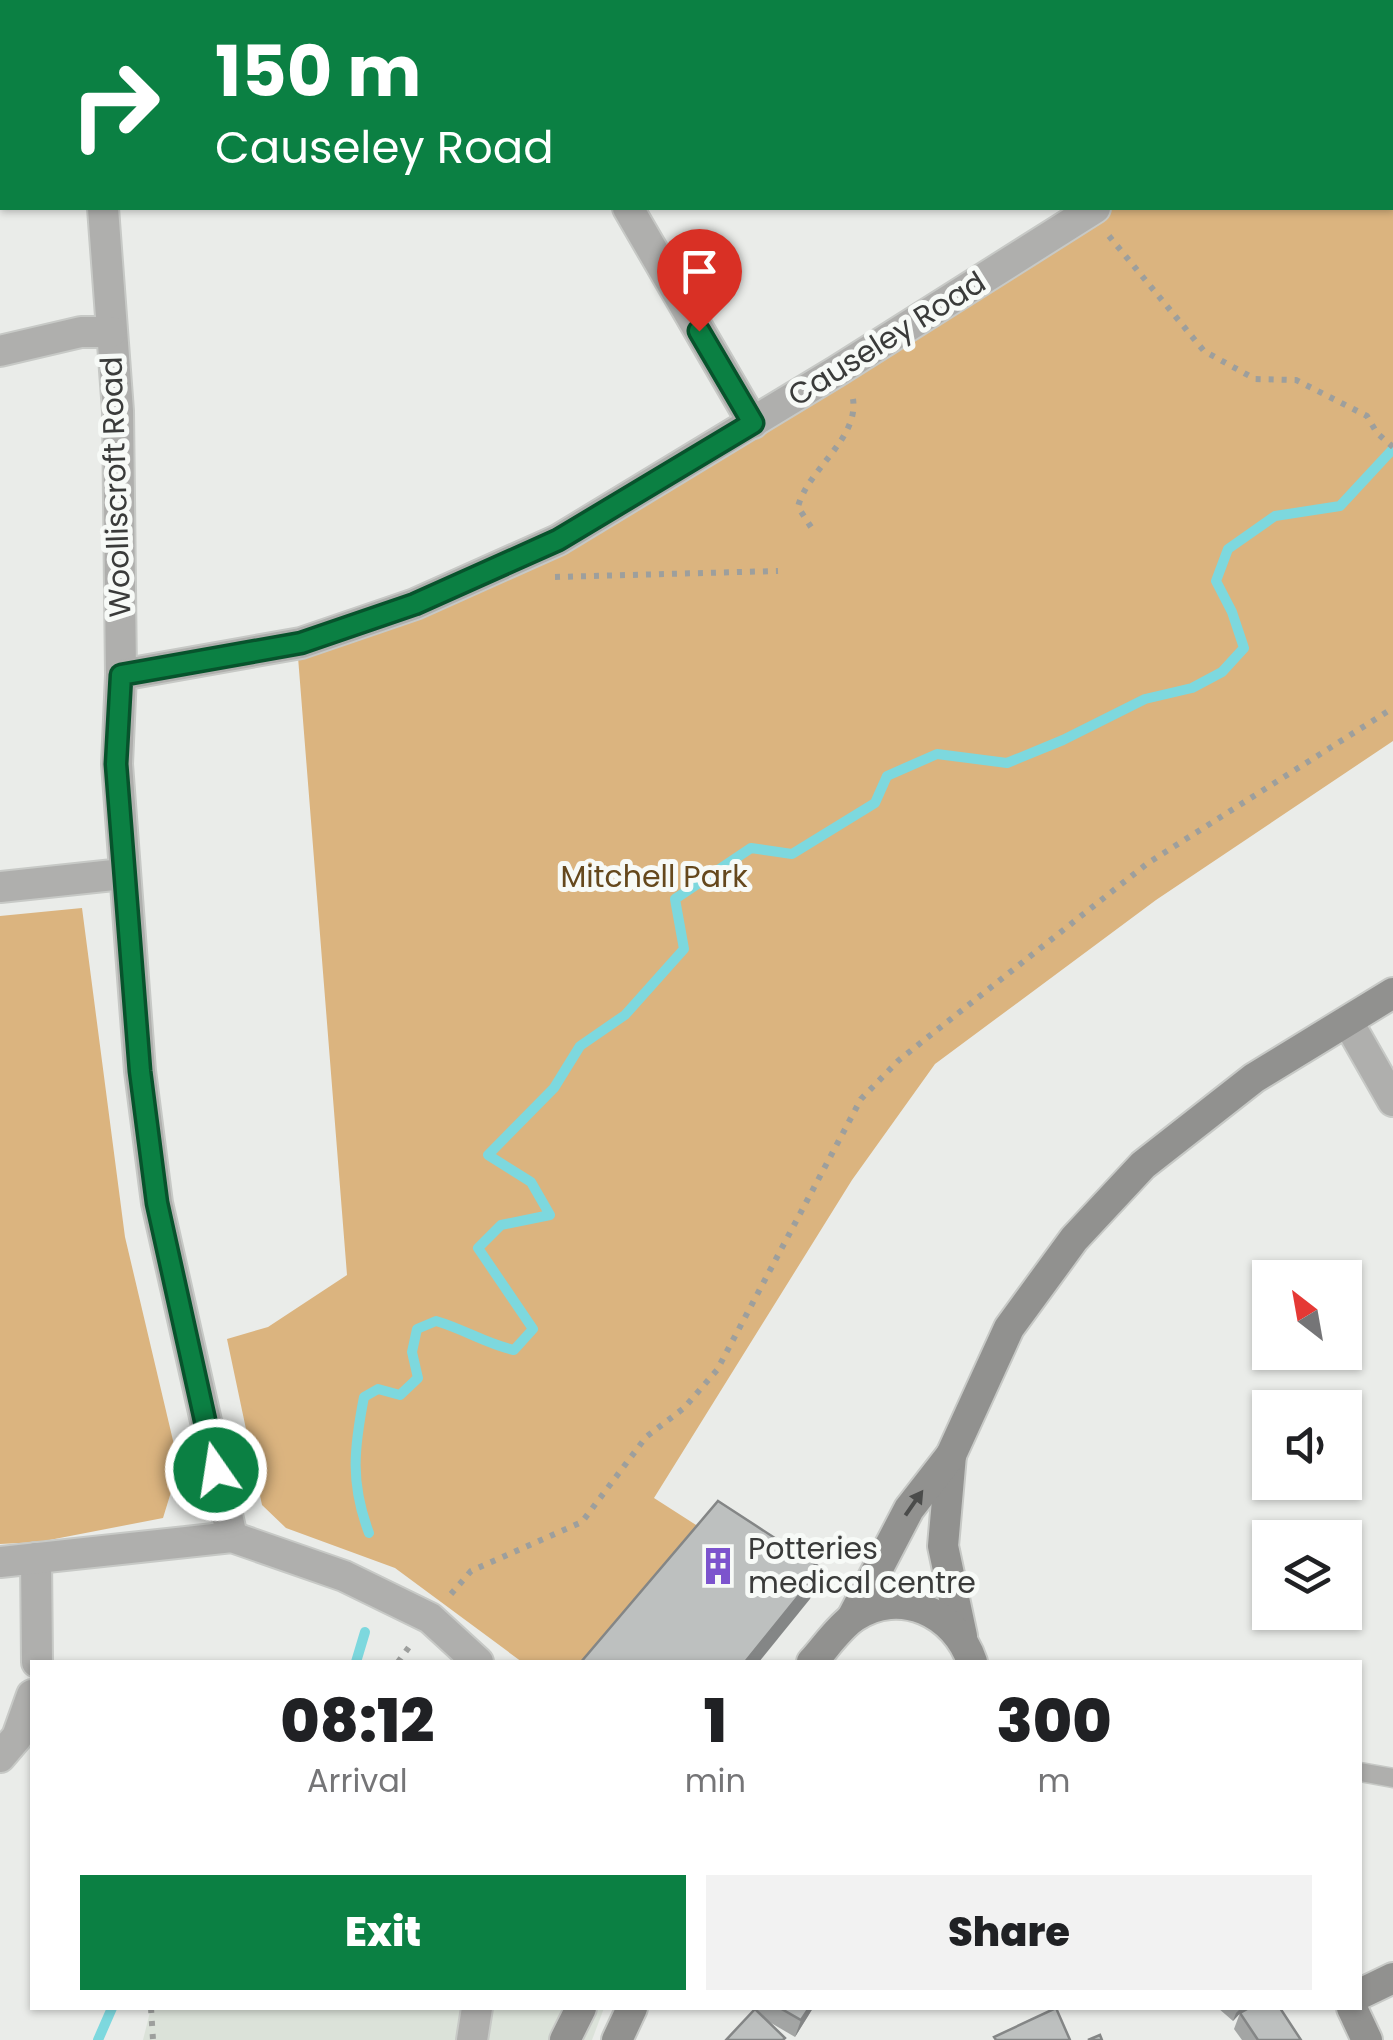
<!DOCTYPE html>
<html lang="en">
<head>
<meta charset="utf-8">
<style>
  :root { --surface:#fff; --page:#f2f2f2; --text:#202124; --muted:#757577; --accent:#0b8043 }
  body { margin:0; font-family:Poppins,sans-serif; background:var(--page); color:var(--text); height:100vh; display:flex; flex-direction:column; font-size:38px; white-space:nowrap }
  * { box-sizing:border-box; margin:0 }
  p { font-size:32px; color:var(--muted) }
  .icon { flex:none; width:55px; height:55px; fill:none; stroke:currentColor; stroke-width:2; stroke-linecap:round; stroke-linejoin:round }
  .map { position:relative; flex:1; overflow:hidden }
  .drawer { position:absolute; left:30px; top:1660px; width:1332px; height:350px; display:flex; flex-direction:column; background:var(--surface); border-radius:0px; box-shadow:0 2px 8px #0004 }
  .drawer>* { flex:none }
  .banner { position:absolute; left:0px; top:0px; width:1395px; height:210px; box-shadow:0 2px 8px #0004; background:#0b8043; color:#fff; overflow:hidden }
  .needle { width:65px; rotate:329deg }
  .controls { position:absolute; left:1252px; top:1260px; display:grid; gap:20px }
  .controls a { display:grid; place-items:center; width:110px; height:110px; border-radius:0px; background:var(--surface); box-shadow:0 2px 8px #0004; font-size:50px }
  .pin { position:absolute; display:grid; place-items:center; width:85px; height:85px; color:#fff; margin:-102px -42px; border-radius:50% 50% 50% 0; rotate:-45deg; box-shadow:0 0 10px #0007 }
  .pin .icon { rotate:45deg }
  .me { position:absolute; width:110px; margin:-55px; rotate:347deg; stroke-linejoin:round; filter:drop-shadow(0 0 8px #0008) }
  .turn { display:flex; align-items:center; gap:35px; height:210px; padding:0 50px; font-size:45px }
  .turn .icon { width:130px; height:130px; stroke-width:2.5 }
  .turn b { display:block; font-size:70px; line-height:85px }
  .eta { display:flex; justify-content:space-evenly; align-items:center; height:170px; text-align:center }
  .eta b { font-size:60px; font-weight:800; line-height:70px }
  .button { display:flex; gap:20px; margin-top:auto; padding:20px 50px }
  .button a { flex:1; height:115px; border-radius:0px; background:var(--accent); color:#fff; font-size:40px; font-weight:800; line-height:115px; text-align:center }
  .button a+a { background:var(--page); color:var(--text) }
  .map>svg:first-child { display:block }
  .built { fill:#dbe2d9 }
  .green { fill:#dbb47f }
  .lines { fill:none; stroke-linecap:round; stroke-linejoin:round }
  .stream { stroke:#7dd8de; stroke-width:10 }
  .lane-casing { stroke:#c7c9c6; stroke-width:21 }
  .street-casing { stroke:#c7c9c6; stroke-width:34 }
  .secondary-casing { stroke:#c7c9c6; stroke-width:34 }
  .path { stroke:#9d9f9d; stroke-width:6; stroke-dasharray:5 8; stroke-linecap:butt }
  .lane { stroke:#afafad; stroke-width:18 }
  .street { stroke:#afafad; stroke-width:30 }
  .secondary { stroke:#91918f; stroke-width:30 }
  .wall { fill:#a3a5a4 }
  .shaded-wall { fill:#848686 }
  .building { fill:#bdc0bf; stroke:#848686; stroke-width:2.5 }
  .oneway { fill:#4b4c4b }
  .route-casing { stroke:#07532c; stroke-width:25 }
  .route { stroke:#0b8043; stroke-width:18 }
  .labels { text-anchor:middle; stroke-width:10; stroke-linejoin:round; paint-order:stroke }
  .street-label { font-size:30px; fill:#3a3b3a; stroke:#f7faf7 }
  .park-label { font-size:30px; fill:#65481d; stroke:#f7faf7 }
  .poi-label { font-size:30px; fill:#3a3b3a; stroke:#f7faf7; text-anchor:start }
</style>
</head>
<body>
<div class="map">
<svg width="1393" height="2040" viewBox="0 0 1393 2040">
  <rect width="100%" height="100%" fill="#eaece9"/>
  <path class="built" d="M151,2008H604L592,2040H143Z"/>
  <g class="green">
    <path d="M1393,76V741L1156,900L935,1064L852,1180L654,1498L707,1532L596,1662H522L395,1568L286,1528L262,1505L227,1339L268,1327L347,1275L298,657L409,620L1105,208H1392Z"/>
    <path d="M82,908L125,1237L179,1466L163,1518L39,1542L0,1544V916Z"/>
  </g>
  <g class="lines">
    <g class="stream">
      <path d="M369,1533C350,1483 354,1448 364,1397L378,1389L400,1395L418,1378L412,1352L417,1329L436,1321C464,1329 486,1344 514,1350L533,1329L478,1248L501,1225L550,1215L531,1182L488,1155L554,1088L580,1046L625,1015L684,949L675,899L751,848L792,854L875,803L887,776L937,754L1007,763L1063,740L1145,699L1192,688L1222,672L1244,648L1232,612L1216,581L1228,549L1275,516L1340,506L1393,449"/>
      <path d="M356,1662L365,1632"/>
      <path d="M98,2040L112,2008"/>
    </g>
    <g class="lane-casing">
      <g id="lane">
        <path d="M1392,27H1393"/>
        <path d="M1360,1772L1393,1778"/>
      </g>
    </g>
    <g class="street-casing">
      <g id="street">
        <path d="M59,0L60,2"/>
        <path d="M1122,0L1124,2"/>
        <path d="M103,208L118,411L121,675L117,764L140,1071L157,1203L232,1537"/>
        <path d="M628,208L753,423"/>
        <path d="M0,351L81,332H111"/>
        <path d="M121,675L301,643L415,604L558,540L837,371L1095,208"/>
        <path d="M0,887L123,874"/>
        <path d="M1348,1022L1393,1101"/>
        <path d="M36,1558L37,1662"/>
        <path d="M0,1562L232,1537L344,1576L430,1618L478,1662"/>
        <path d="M0,1757L17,1737L32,1695"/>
        <path d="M472,2040L477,2008"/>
      </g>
    </g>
    <g class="secondary-casing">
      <g id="secondary">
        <path d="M951,1455L943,1546L962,1636"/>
        <path d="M852,1618L909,1509L951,1455L1009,1328L1074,1239L1143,1165L1254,1078L1393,993"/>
        <path d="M812,1662C825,1648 838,1628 854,1617C900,1586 956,1613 972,1662"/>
        <path d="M1360,1994L1393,1978"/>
        <path d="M1352,2008L1367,2040"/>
        <path d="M565,2040L581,2008"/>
        <path d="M617,2040L632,2008"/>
      </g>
    </g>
    <g class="path">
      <path d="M1109,236L1204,351L1255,379L1296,380L1367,416L1377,433L1393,447"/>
      <path d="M811,527L798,507C807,470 859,439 853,399"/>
      <path d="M555,577L778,571"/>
      <path d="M451,1594L471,1571L582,1522L646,1437L684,1408L717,1370L861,1099L899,1060L1148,863L1393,708"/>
      <path d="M398,1662L412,1643"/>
      <path d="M151,2008L153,2040"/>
    </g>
    <use href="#lane" class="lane"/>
    <use href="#street" class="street"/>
    <use href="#secondary" class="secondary"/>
  </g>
  <g class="wall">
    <path d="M758,2008H813L795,2037L766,2020L757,2010Z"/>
    <path d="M1218,2008H1245L1241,2013L1301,2040H1242L1234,2029L1240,2013L1233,2021Z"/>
  </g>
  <g class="shaded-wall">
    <path d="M821,1568L810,1599L759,1662H745Z"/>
    <path d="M809,2008H813L795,2037L801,2020Z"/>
    <path d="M1241,2008H1245L1233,2021L1236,2013Z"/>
  </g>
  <g class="building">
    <path d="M718,1501L821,1568L745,1662H581Z"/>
    <path d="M780,2008H809L801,2020Z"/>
    <path d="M1056,2008L1070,2040H996L994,2037Z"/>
    <path d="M1249,2008H1280L1301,2040H1258L1240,2013Z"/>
    <path d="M755,2009L785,2038L783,2040H726Z"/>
    <path d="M1100,2035L1102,2040H1088Z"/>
  </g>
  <defs><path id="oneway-solid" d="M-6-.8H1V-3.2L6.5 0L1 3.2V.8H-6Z" transform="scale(2.5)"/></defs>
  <use class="oneway" href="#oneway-solid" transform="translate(914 1503) rotate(-55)"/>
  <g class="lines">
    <g class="route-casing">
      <path id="route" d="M216,1470L157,1203L140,1071L116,764L121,675L301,643L415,604L558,540L753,423L699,331"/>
    </g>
    <use href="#route" class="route"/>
  </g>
  <defs>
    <g id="building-bare" transform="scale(3)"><path d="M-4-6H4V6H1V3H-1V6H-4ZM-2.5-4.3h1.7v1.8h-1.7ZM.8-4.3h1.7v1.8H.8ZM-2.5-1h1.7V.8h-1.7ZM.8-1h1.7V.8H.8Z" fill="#7c54cd" stroke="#f7faf7" stroke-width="2.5" paint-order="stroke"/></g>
  </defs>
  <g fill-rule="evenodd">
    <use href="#building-bare" x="718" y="1566"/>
  </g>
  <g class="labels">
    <g class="street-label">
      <text transform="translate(887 339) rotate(-32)" y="10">Causeley Road</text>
      <text transform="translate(116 487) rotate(-92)" y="10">Woolliscroft Road</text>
    </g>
    <g class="park-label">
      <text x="654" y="887">Mitchell Park</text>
    </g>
    <g class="poi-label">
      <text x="748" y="1559">Potteries<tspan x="748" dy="34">medical centre</tspan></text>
    </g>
  </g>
</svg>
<div class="controls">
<a><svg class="needle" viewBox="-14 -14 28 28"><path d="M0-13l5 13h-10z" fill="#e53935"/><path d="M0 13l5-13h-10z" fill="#757577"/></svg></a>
<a><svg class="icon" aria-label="sound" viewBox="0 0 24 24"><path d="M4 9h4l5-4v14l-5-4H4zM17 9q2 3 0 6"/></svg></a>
<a><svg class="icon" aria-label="layers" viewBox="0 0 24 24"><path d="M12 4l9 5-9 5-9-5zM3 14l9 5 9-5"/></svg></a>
</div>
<div class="pin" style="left:699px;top:331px;background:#d93025"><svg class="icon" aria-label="arrive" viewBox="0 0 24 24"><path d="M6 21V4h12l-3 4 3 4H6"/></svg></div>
<svg class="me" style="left:216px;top:1470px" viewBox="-20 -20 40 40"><circle r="17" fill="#0b8043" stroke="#fff" stroke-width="3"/><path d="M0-11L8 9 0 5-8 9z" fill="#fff"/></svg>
<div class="banner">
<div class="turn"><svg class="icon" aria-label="right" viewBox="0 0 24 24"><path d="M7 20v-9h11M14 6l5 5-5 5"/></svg><div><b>150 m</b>Causeley Road</div></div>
</div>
<section class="drawer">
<div class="eta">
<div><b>08:12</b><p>Arrival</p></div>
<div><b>1</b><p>min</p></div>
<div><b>300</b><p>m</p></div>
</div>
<div class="button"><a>Exit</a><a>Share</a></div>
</section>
</div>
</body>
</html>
